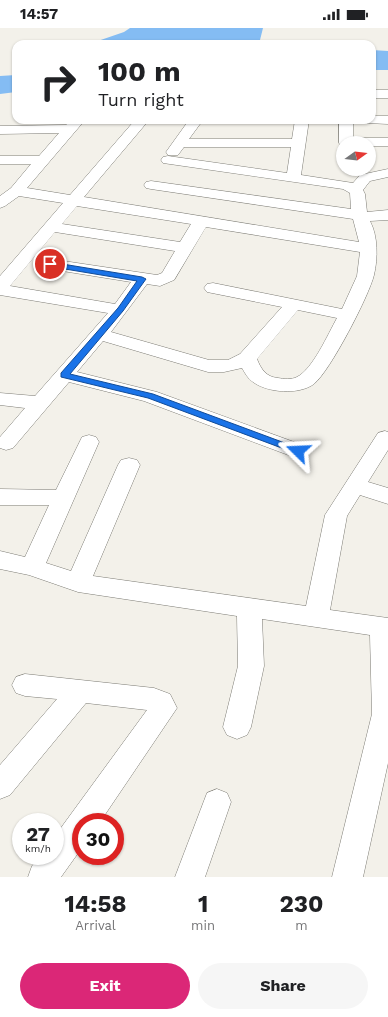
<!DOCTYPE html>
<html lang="en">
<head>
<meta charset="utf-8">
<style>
  :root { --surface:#fff; --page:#f6f6f6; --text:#202124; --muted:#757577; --accent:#db2777 }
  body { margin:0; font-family:"Work Sans",sans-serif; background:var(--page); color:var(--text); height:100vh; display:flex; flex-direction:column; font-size:15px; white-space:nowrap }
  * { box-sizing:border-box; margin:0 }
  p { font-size:13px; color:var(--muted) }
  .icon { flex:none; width:22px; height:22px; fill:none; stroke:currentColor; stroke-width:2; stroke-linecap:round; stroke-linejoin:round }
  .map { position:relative; height:849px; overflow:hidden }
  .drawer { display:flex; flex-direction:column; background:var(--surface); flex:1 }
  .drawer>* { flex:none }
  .top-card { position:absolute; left:12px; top:12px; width:364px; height:84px; border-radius:12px; box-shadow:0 1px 3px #0004; background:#fff; color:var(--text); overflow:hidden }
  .needle { width:26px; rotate:75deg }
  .buttons { position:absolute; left:336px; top:108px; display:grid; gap:8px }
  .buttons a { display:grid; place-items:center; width:40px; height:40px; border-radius:50%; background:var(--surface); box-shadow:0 1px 3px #0004; font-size:20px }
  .speed { position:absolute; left:12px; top:785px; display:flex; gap:8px; font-size:20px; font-weight:700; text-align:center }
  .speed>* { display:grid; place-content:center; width:52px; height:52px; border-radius:50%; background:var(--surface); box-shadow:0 1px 3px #0004; line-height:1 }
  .speed small { font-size:10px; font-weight:400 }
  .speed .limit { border:6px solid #d22; background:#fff; color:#111 }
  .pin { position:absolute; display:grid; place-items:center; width:34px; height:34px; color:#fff; margin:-17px; border:2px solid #fff; border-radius:50%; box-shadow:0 1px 4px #0007 }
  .me { position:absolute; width:44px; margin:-22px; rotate:291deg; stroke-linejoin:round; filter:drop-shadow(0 0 3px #0008) }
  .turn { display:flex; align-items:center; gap:14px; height:84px; padding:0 20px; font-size:18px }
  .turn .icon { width:52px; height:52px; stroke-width:2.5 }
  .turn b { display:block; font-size:28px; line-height:34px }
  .eta { display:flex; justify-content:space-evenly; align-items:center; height:68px; text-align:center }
  .eta b { font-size:24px; font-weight:700; line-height:28px }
  .action { display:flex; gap:8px; margin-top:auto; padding:8px 20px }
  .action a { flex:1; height:46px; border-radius:24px; background:var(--accent); color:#fff; font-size:16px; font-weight:700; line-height:46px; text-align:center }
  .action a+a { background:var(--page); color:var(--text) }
  .status { display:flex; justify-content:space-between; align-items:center; height:28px; padding:0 20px; background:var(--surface); direction:ltr }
  .status svg { height:11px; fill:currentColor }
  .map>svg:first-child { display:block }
  .water { fill:#84bcf3 }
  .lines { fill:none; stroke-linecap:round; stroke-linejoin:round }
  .minor-casing { stroke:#7d7c75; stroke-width:1 }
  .minor { fill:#fff; fill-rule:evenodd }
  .route { fill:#1a73e8; stroke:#114b97 }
</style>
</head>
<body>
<div class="status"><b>14:57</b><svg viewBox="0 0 49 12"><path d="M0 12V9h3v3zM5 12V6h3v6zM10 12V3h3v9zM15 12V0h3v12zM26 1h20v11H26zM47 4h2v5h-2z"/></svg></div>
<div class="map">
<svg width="388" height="849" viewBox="0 0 388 849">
  <rect width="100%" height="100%" fill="#f3f1ea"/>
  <g class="water">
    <path d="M130,0H263L260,12L284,16H89L124,4Z"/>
    <path d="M372,22L388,23V42H372Z"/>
    <path d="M16,47V64L0,66V48Z"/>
  </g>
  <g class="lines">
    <g class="minor-casing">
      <g id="minor">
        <rect x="372" y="62" width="16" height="8"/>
        <path d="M372,88H388V96L367,95L365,92H372Z"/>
        <path d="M71,92H85L27,160L70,167L135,92H149L84,169L359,214L353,191L151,161L146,160L144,157L146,154L151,153L351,181L350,165L343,161L163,135L161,132L163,129L168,128L287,145L291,119H184L178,127H168L166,124L189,92H203L189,111H292L295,92H309L301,147L353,155L360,147L388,141V149L370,153L363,162L365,166L367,184L388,182V192L370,193C378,208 378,230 374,247C369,268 330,343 314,356C299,367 268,365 253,354C248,351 245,345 242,340L224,344H208L103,313L77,344L157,364L305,418L308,423L305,428L298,430L291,428L144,373L69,354L13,420L6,422L0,420V409L25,380L0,377V365L35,368L108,285L0,267V248L63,175L19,168L5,178L0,180V168L11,160L31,136H0V128H39L59,105L0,106V98L66,97ZM77,178L191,196L180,214L62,196ZM206,199L360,224L357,248L342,281L213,255L207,256L204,260L207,264L282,279L240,326L228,332H209L111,304L147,256L160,258L174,252ZM55,204L175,223L162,245L157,247L50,231L44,232L42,236L44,240L50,241L131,254L115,276L10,258ZM298,282L337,290C328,306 313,341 297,349C291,352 284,351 278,350C266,349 261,341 257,331Z"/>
        <path d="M339,92H353V110H388V118H369V115H343V118H341L339,115Z"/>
        <path d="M385,403L388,404V422L368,454L388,460V476L360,467L347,488L330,582L388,590V735L363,849H332L372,686L370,607L262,591L264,638L251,699L247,707L237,711L227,707L223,699L238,638L237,588L78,564L29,547L0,541V523L25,529L49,477H0V461L56,462L82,409L89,407L96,409L99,414L46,535L71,543L118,437L121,432L129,430L137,432L140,437L93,548L306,578L325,487L378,405Z"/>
        <path d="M25,646L154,660L170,666L177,680L100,794H81V821L61,849H28L32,838L40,828H55V808L147,682L86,675L10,767L0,771V737L57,671L25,668L16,665L12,657L16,649Z"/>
        <path d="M217,761L227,765L231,774L205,849H175L207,765Z"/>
      </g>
    </g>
    <use href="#minor" class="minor"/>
  </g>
  <path class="route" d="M50,234L142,249L146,251L123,283L70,346L153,366L301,421V425H295L148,370L61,349V345L118,280L137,253L47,238L46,236Z"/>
</svg>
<div class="buttons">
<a><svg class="needle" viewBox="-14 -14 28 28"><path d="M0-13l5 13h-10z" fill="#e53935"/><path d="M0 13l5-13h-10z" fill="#757577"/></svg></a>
</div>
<div class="speed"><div>27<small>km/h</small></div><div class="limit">30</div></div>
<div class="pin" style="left:50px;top:236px;background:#d93025"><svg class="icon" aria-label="arrive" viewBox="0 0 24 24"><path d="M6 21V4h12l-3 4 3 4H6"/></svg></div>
<svg class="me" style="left:298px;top:423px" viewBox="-20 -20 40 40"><path d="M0-17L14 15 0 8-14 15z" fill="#1a73e8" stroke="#fff" stroke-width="4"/></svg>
<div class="top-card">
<div class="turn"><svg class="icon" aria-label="right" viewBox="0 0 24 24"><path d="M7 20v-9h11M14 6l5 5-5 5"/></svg><div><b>100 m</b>Turn right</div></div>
</div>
</div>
<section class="drawer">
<div class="eta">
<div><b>14:58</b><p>Arrival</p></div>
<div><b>1</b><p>min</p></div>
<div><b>230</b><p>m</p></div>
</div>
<div class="action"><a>Exit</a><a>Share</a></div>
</section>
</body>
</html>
